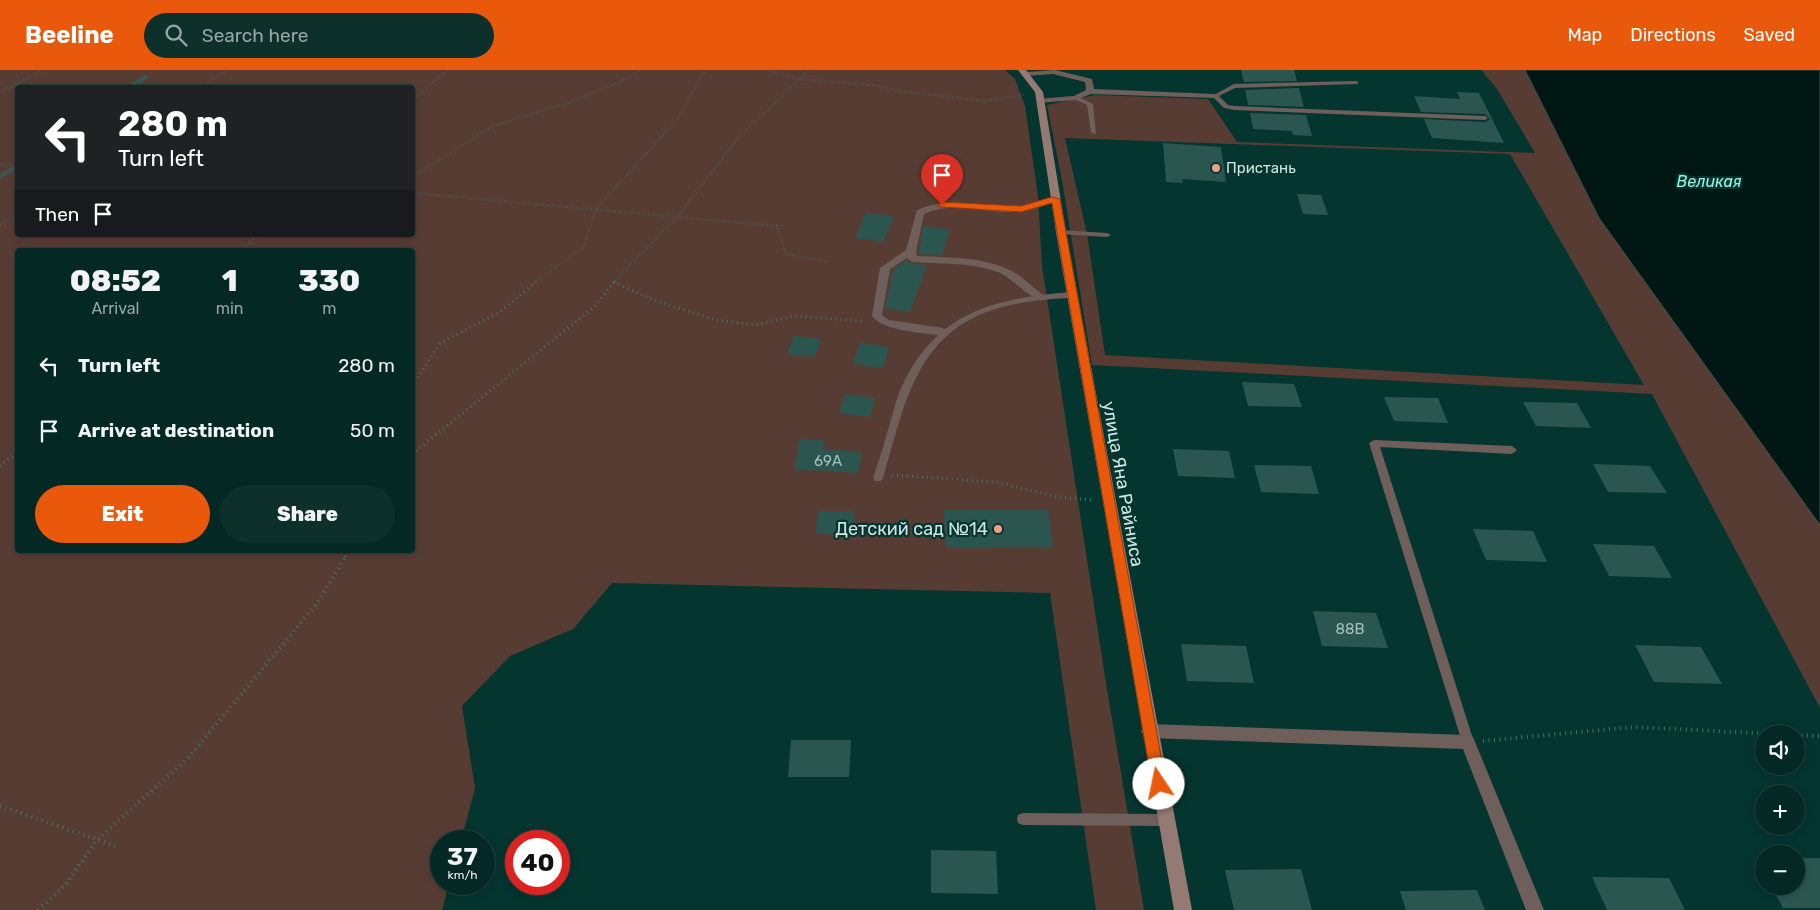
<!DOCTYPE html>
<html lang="en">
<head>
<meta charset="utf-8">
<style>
  :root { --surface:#042823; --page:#0d302b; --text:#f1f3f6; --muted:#97a6a6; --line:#254441; --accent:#ea580c }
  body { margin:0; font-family:Rubik,sans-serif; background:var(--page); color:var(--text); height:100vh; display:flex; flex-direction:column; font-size:19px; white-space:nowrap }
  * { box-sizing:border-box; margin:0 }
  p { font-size:16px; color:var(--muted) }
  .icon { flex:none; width:28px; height:28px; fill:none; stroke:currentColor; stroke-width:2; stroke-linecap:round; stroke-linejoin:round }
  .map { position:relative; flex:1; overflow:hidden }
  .side { position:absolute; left:15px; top:178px; width:400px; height:305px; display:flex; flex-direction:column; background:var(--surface); border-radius:5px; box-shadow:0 2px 8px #0003,0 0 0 1px var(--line) }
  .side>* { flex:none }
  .banner { position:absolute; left:15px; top:15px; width:400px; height:152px; border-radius:5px; box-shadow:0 2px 8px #0003,0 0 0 1px var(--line); background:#202124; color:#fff; overflow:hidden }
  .controls { position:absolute; left:1755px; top:655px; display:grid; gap:10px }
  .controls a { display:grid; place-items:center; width:50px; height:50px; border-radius:50%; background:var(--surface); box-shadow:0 2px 8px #0003,0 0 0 1px var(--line); font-size:25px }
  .speed { position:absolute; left:430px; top:760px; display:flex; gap:10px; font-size:25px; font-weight:700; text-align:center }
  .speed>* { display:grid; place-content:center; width:65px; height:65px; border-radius:50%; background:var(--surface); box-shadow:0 2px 8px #0003,0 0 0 1px var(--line); line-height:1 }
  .speed small { font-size:12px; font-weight:400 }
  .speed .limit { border:8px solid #d22; background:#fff; color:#111 }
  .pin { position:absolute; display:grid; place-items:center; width:42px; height:42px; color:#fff; margin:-51px -21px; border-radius:50% 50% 50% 0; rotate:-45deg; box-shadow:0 0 5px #0007 }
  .pin .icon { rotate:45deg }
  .me { position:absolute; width:55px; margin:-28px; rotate:349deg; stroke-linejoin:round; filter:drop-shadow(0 0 4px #0008) }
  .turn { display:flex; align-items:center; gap:18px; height:105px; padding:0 20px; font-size:22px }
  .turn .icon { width:65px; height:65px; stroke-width:2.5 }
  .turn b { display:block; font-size:35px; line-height:42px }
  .then { display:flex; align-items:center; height:48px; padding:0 20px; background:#0003; gap:10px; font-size:19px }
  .eta { display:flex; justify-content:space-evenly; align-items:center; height:85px; text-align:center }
  .eta b { font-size:30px; font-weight:800; line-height:35px }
  .action { display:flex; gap:10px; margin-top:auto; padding:10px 20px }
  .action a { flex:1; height:58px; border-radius:30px; background:var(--accent); color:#fff; font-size:20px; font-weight:800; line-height:58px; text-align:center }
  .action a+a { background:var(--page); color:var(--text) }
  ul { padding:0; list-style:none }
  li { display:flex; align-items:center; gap:15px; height:65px; padding:0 20px }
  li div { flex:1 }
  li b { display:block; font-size:19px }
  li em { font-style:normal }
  header { display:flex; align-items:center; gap:30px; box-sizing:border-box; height:70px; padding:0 25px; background:var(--accent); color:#fff }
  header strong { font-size:24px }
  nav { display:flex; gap:28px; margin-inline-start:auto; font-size:18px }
  .search { width:350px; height:45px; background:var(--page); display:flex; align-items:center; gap:12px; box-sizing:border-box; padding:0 18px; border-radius:28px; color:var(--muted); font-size:19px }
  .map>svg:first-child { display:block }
  .green { fill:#573c34; fill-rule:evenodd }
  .water { fill:#001714; stroke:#3e5552 }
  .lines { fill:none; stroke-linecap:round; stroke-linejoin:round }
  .stream { stroke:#3e5552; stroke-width:4.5 }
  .building { fill:#2b564f }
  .path-far2 { stroke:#48706a; stroke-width:2.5; stroke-dasharray:0.5 2.5; stroke-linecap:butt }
  .path-far1 { stroke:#48706a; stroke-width:3; stroke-dasharray:1 4; stroke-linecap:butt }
  .path { stroke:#48706a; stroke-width:4; stroke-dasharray:1 4.5; stroke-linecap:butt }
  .lane { fill:#6f5f5a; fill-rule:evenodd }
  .street { fill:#6f5f5a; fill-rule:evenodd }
  .secondary { fill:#947a73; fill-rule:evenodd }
  .route { fill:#ea580c; stroke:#983908 }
  .poi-dot { fill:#f49e87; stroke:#05352f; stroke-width:2 }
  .labels { text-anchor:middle; stroke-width:4.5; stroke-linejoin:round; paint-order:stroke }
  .far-poi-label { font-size:15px; fill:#cfe5e1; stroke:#05352f; text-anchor:start }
  .number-label { font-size:15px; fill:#a6c1bc }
  .far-water-label { font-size:16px; font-style:italic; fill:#96f5e6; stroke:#05352f }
  .street-label { font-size:18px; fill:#cfe5e1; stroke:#05352f }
  .poi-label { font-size:18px; fill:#cfe5e1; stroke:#05352f; text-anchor:end }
</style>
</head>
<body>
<header>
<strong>Beeline</strong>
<div class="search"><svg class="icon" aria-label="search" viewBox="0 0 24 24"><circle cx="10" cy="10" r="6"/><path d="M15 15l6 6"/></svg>Search here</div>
<nav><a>Map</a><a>Directions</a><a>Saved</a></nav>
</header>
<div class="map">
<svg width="1820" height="840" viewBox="0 0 1820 840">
  <rect width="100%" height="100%" fill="#05352f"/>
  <g class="green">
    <path d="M0,0H1005L1015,9L1025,36L1038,126L1042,196L1105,607L1144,840H1096L1050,523L612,513L573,559L510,586L462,636L475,718L461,771H441V814H449L442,840H0ZM18,18H412V165H18ZM18,180H412V480H18Z"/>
    <path d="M1481,0H1525L1599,148L1820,455V638L1652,324L1092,295L1062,110L1047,35L1095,25L1208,29L1237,72L1535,83L1497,19ZM1065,68L1510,84L1644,315L1105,285L1087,164Z"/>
  </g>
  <path class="water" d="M1525,0H1820V455L1599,148Z"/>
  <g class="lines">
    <g class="stream">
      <path d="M127,18L146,7"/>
      <path d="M0,106L18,96"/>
    </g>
  </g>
  <g class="building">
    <path d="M1241,0H1294L1297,11L1244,12Z"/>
    <path d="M1299,18L1304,37L1248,35L1245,20Z"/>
    <path d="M1457,22L1479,23L1504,73L1432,68L1424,49L1485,52L1490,49L1485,44L1421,42L1414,26L1460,29Z"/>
    <path d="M1250,43L1306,45L1312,66L1293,65L1292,61L1253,59Z"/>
    <path d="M1163,73L1221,77L1226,112L1182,109L1183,113L1166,112Z"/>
    <path d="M1297,124L1321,125L1328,145L1303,144Z"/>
    <path d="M866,143L894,146L883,172L855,168Z"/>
    <path d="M923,156L950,160L942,185L919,184Z"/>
    <path d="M907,190L912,194L927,195L910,242L885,238L894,199Z"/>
    <path d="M794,266L821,269L815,287L787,284Z"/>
    <path d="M860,273L889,277L883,298L853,294Z"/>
    <path d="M1242,312L1294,314L1302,337L1248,336Z"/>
    <path d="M845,324L875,328L870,347L839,343Z"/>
    <path d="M1384,327L1438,328L1448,353L1394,351Z"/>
    <path d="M1523,332L1577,333L1591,358L1536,356Z"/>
    <path d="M800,369L824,371L823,379L862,382L858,403L794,399Z"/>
    <path d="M1173,379L1229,381L1235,408L1178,406Z"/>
    <path d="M1593,394L1650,396L1667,423L1608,422Z"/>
    <path d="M1254,395L1311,396L1319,424L1261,422Z"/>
    <path d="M944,440H1048L1053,477L946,478Z"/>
    <path d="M818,441H854L853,464H816Z"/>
    <path d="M1473,459L1533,461L1547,492L1486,490Z"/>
    <path d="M1593,474L1654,476L1672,508L1609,506Z"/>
    <path d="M1313,541L1376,543L1388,578L1322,576Z"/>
    <path d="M1181,574L1246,576L1254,613L1187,611Z"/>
    <path d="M1635,575L1701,577L1722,614L1654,612Z"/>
    <path d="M791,670H851L849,707H788Z"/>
    <path d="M931,780L996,781L998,824L931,823Z"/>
    <path d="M1796,788H1820V838H1783L1771,816H1796Z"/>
    <path d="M1301,799L1312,840H1234L1225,800Z"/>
    <path d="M1592,807L1669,808L1685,840H1607Z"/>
    <path d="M1477,820L1485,840H1406L1400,821Z"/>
  </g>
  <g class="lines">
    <g class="path-far2">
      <path d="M769,0L799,9L880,16L897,21L985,31L1026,24"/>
      <path d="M203,18L216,6L229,0"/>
      <path d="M0,23L42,0"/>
      <path d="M412,30L448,0"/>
      <path d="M0,94L18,96"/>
      <path d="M412,107L493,56L570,32L620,12L641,0"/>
      <path d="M412,123L777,156L786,184L830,192"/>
      <path d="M0,155L18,144"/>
      <path d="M242,180L258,165"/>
      <path d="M614,212L617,213"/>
      <path d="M534,213L583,178L596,139L677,50L705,0"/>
      <path d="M613,213L678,146L737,69L809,0"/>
    </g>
    <g class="path-far1">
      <path d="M614,212L651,229L716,250L755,255L794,246L865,251"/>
      <path d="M412,316L440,273L500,242L536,212"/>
      <path d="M412,384L594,237L614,212"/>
      <path d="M0,396L18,381"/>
      <path d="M892,405L996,412L1058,427L1094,430"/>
      <path d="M345,487L350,480"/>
    </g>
    <g class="path">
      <path d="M1796,665L1820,666"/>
      <path d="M1483,671L1634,657L1777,664"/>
      <path d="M0,736L119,777"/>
      <path d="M38,840L66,814L97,770L188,688L318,532L346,486"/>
    </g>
    <g class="lane">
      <path d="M1356,11L1358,12V14L1235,18L1219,26L1228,35L1234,36L1485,46L1488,48L1485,50L1234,40L1224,38L1212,26L1234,14Z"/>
      <path d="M1074,27H1078L1093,34L1096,64L1091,63L1087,35L1074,29Z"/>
      <path d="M1058,160L1107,163L1111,165L1107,167L1061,164L1057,162Z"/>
      <path d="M1072,222L1075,223V227C1065,229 1055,228 1044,230C1029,231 1014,234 999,238C915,262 905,335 883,408L881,411H875L873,408C879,390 885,372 890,353C894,341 896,328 902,316C937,241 995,228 1072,222Z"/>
      <path d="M1374,370L1512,376L1517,380L1512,384L1380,377L1474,672L1472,676L1468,678L1464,676L1462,672L1369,373Z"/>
      <path d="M1023,743L1166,744L1171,746L1172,750L1171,754L1166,756L1023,755L1018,753L1017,749L1018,745Z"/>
    </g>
    <g class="street">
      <path d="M1055,0L1092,9L1094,19L1215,24L1219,26L1215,28L1091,24L1076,30L1037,33V29L1074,26L1086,20L1085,12L1053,4L1026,6L1022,4L1026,2Z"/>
      <path d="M1055,126L1058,127V131C1042,136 1027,143 1009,142C981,142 951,131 924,144L916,181L917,186C949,188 988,186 1017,204C1026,210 1033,218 1042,224V228C1031,231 1012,208 1000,203C973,192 940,194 912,192L907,188L890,199L882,245L889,250L943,258L948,262L943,266C923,262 884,262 872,246L880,198L906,180L917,140C947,126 977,137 1009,137C1026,137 1039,130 1055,126Z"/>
      <path d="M1149,654L1468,665L1473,667L1544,840H1526L1463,679L1149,668L1144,666L1141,661L1144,656Z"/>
    </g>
    <path class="secondary" d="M1018,0H1026L1043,22L1066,162L1192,840H1174L1056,162L1035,22Z"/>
  </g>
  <path class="route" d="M1052,127L1060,129L1166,714L1164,719L1159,721L1154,719L1152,714L1052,133L1021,142L942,137L937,135L942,132L1021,136Z"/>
  <g class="poi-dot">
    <circle cx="1216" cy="98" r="5"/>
    <circle cx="998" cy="459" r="5"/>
  </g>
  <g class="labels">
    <g class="far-poi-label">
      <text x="1226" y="103">Пристань</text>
    </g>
    <g class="number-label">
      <text x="828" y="396">69А</text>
      <text x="1350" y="564">88В</text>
    </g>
    <g class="far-water-label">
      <text x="1709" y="117">Великая</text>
    </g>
    <g class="street-label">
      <text transform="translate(1123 414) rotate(80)" y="6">улица Яна Райниса</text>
    </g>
    <g class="poi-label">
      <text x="988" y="465">Детский сад №14</text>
    </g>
  </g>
</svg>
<div class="controls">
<a><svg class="icon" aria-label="sound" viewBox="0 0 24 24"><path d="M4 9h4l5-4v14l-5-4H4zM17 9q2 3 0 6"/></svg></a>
<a>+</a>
<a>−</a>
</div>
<div class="speed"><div>37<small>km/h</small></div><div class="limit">40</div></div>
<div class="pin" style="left:942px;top:135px;background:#d93025"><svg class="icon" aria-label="arrive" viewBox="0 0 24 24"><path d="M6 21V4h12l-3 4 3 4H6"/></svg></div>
<svg class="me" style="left:1159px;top:714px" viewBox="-20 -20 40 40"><circle r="19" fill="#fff"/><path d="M0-13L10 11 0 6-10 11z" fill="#ea580c"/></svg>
<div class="banner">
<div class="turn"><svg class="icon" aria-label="left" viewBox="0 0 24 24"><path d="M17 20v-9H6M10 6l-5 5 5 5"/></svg><div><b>280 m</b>Turn left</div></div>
<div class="then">Then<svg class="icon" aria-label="arrive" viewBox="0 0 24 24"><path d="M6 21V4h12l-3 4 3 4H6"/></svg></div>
</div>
<section class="side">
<div class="eta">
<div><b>08:52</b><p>Arrival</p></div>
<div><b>1</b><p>min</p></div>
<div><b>330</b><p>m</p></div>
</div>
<ul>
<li><svg class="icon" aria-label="left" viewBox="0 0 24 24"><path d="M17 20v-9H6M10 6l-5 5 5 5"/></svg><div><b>Turn left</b></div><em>280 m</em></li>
<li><svg class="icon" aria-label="arrive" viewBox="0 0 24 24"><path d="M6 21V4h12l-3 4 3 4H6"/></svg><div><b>Arrive at destination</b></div><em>50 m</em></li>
</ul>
<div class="action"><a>Exit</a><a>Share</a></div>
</section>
</div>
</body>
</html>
